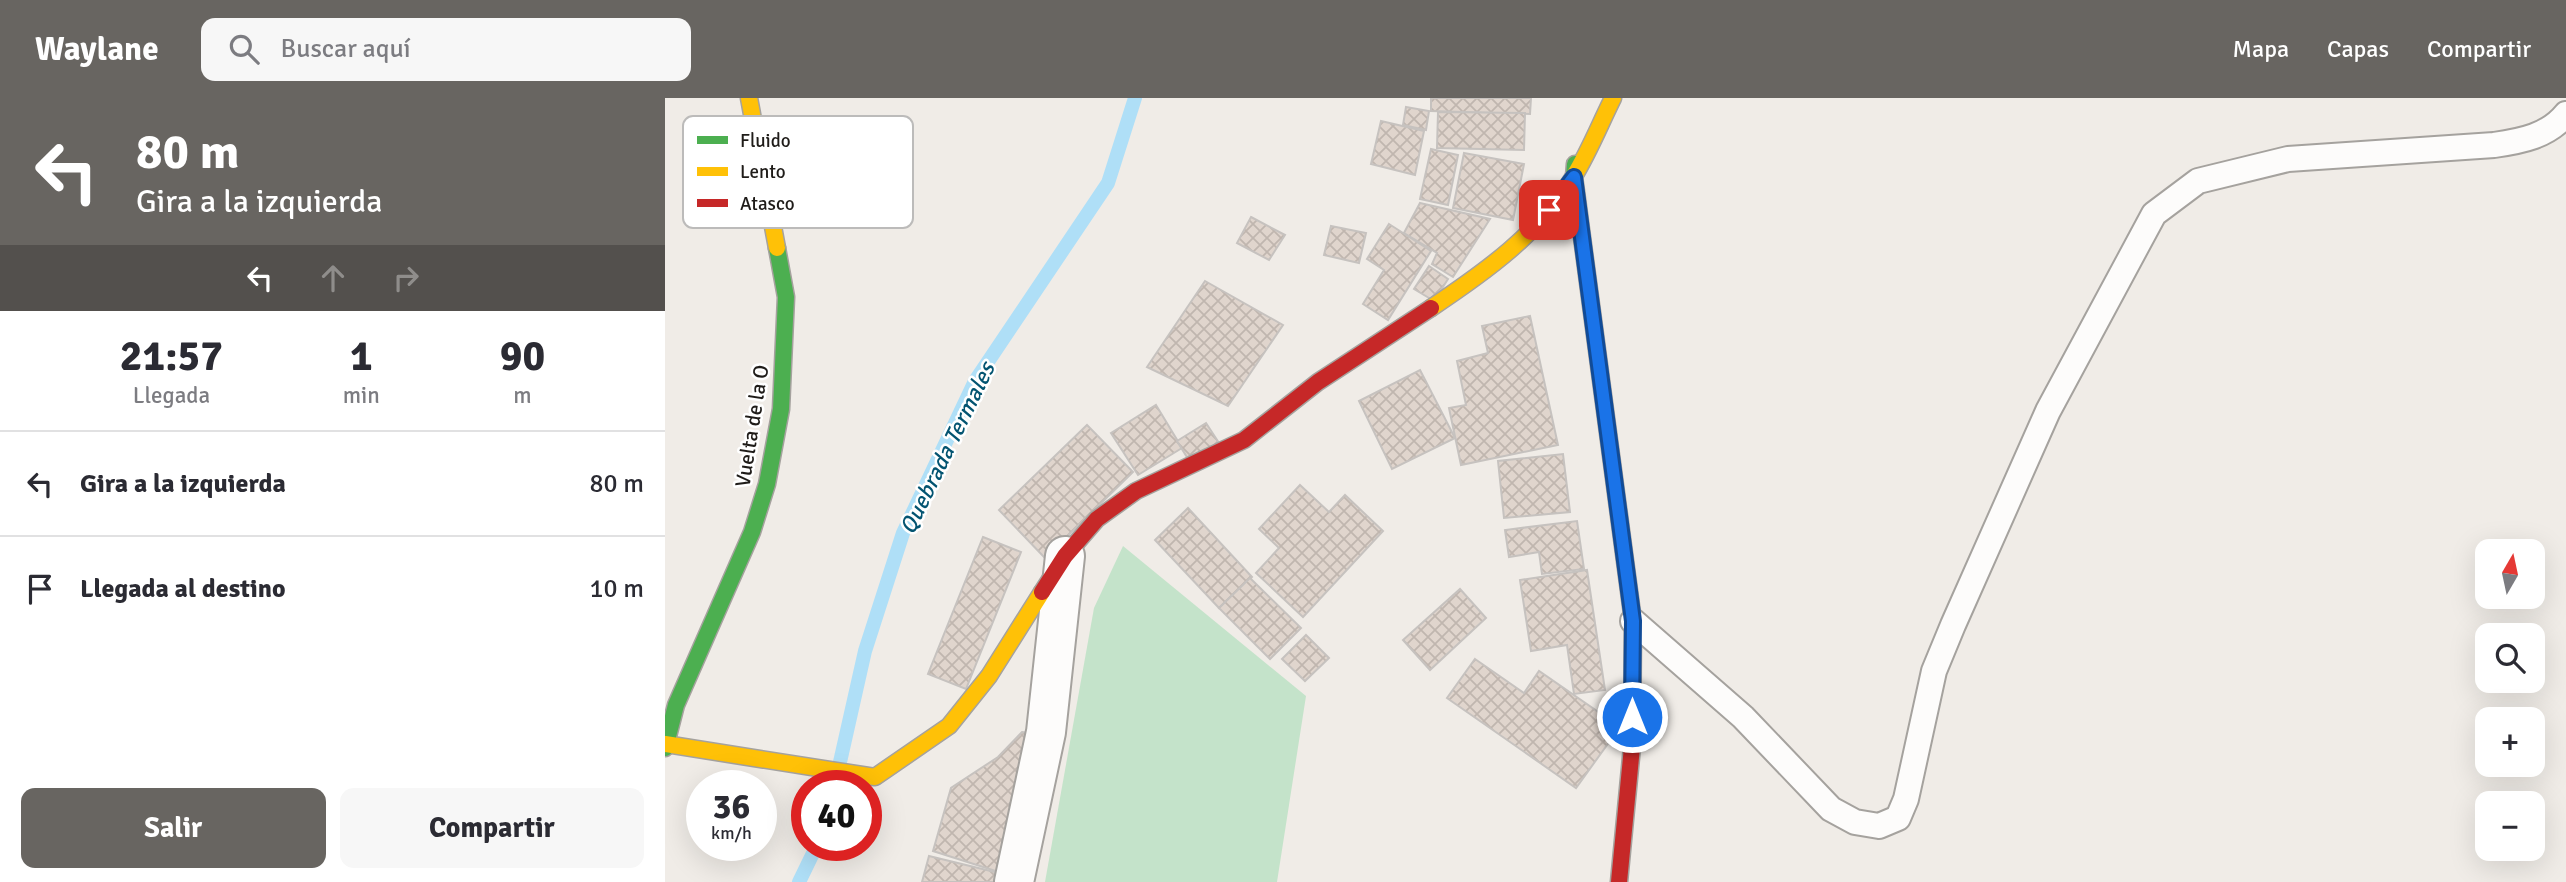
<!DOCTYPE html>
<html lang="es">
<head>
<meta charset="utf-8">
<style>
  :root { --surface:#fff; --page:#f7f7f7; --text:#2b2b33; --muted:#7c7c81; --line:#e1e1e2; --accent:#686561 }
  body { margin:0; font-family:Signika,sans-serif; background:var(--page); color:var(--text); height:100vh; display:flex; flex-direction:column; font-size:26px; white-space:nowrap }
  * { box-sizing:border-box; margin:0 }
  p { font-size:23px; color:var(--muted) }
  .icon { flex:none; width:38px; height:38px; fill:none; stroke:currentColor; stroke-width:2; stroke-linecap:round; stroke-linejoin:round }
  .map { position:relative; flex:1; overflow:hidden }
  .details { display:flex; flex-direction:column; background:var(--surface); width:665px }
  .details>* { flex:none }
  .banner { background:#686561; color:#fff; overflow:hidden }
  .needle { width:46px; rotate:9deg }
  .fabs { position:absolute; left:1810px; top:441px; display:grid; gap:14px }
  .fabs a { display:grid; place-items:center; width:70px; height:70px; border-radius:14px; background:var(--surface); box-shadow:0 7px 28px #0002; font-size:35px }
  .speed { position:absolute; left:21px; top:672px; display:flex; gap:14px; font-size:35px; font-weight:700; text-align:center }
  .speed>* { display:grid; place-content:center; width:91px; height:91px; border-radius:50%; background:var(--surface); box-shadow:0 7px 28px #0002; line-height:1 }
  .speed small { font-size:18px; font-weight:400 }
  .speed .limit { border:10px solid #d22; background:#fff; color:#111 }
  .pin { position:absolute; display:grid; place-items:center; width:60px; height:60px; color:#fff; margin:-30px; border-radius:14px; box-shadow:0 4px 10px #0006 }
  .me { position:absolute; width:77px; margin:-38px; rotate:0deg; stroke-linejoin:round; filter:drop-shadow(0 0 5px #0008) }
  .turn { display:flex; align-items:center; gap:24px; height:147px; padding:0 21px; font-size:32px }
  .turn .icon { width:91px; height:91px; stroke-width:2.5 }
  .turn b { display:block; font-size:49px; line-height:60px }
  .lanes { display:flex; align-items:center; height:66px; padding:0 21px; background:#0003; justify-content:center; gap:35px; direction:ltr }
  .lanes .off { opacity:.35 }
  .eta { display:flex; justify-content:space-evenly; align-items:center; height:119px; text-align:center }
  .eta b { font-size:42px; font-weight:700; line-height:49px }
  .button { display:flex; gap:14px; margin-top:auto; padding:14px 21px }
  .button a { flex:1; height:80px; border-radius:14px; background:var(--accent); color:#fff; font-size:28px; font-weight:700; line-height:80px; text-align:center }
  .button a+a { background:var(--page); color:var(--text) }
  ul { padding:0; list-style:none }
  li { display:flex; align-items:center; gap:21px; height:105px; padding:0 21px; border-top:2px solid var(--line) }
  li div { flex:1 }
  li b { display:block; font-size:26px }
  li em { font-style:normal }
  header { display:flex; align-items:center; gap:42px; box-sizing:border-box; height:98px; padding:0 35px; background:var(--accent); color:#fff }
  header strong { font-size:33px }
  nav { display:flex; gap:38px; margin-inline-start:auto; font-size:24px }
  .search { width:490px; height:63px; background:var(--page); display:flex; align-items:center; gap:18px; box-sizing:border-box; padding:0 24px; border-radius:14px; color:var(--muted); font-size:26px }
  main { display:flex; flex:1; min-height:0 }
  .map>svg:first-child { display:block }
  .grass { fill:#c4e3ca }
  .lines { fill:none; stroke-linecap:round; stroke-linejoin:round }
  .stream { stroke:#afdff7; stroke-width:14 }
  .building { fill:url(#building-cross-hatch); stroke:#c6c2bf; stroke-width:2 }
  .lane-casing { stroke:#a5a29e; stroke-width:28 }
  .street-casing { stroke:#a5a29e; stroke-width:42 }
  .fast-casing { stroke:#a5a29e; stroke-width:19 }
  .slow-casing { stroke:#a5a29e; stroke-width:19 }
  .jam-casing { stroke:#a5a29e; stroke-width:19 }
  .lane { stroke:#fdfcfb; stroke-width:24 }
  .street { stroke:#fdfcfb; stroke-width:38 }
  .fast { stroke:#4caf50; stroke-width:16 }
  .slow { stroke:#ffc107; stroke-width:16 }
  .jam { stroke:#c62828; stroke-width:16 }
  .route-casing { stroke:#114b97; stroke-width:18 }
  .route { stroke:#1a73e8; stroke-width:12 }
  .labels { text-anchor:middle; stroke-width:5; stroke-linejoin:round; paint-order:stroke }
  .street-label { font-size:21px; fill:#1f1c19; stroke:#fff }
  .water-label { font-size:23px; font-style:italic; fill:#035471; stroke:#fff }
  .key { fill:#fff; stroke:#bcbbba; stroke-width:2 }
  .key-label { font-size:19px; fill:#1f1c19 }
</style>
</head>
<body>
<header>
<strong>Waylane</strong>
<div class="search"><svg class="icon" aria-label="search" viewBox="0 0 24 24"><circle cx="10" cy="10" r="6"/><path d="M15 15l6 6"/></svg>Buscar aquí</div>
<nav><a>Mapa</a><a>Capas</a><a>Compartir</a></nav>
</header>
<main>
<section class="details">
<div class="banner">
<div class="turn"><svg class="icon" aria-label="left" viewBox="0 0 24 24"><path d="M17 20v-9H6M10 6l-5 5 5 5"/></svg><div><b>80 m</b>Gira a la izquierda</div></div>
<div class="lanes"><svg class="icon" aria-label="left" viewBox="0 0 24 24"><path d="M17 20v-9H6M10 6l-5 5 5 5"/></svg><svg class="icon off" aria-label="ahead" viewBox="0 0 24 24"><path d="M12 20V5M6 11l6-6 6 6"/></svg><svg class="icon off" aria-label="right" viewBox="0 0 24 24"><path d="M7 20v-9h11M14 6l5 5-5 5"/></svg></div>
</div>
<div class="eta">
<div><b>21:57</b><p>Llegada</p></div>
<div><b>1</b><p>min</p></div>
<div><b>90</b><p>m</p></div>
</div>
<ul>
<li><svg class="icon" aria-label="left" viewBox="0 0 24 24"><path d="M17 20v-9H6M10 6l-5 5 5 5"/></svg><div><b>Gira a la izquierda</b></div><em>80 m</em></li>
<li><svg class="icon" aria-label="arrive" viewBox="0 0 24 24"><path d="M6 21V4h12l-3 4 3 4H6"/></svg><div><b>Llegada al destino</b></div><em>10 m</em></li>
</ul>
<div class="button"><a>Salir</a><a>Compartir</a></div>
</section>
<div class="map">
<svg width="1901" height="784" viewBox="0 0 1901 784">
  <defs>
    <pattern id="building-cross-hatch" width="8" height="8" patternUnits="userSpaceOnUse" patternTransform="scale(1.75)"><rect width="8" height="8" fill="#e0d5cd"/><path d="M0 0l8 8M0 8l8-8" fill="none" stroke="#c0b6af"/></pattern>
  </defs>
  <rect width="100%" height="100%" fill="#f0ece7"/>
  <path class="grass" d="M458,448L641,598L612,784H380L429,510Z"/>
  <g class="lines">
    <g class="stream">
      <path d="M173,673L200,553L238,435L310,283L443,85L470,0"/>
      <path d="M134,784L152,747"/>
    </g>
  </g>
  <g class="building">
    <path d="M766,0H866L865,16L766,13Z"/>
    <path d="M741,9L764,13L761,32L738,27Z"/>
    <path d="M773,14L860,15L859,52L772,50Z"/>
    <path d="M716,23L759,33L750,77L706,66Z"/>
    <path d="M766,51L793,57L783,107L755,101Z"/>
    <path d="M799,55L859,66L848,122L788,110Z"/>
    <path d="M755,105L825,121L788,179L767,166L772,155L739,135Z"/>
    <path d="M586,119L620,137L604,162L572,145Z"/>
    <path d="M724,126L766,153L723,222L698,206L719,172L702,161Z"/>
    <path d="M666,128L701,135L694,165L659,157Z"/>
    <path d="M764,168L783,181L769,203L749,191Z"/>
    <path d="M540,183L618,227L563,308L482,269Z"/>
    <path d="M865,218L893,347L796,367L784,310L801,307L792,263L823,255L817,228Z"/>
    <path d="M755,272L790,340L727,371L694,303Z"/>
    <path d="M491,307L517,350L473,377L446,335Z"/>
    <path d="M541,325L554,345L525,364L512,343Z"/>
    <path d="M422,327L468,374L380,460L334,412Z"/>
    <path d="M898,356L905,414L839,420L833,363Z"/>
    <path d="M635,387L664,414L680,397L718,433L638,519L591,475L614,450L594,431Z"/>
    <path d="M523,410L587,479L554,510L490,442Z"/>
    <path d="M912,423L919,471L877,476L874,454L844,459L840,432Z"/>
    <path d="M318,439L356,454L301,591L263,576Z"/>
    <path d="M922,472L940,592L909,596L902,547L866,553L855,482Z"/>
    <path d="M585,480L636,530L605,561L554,510Z"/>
    <path d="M795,491L821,520L765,572L738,542Z"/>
    <path d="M641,537L664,560L640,583L617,561Z"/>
    <path d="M810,561L859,595L874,573L955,629L911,690L782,600Z"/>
    <path d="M357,634L372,636L340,776L268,753L286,690L333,659Z"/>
    <path d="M264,758L338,776L336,784H257Z"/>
  </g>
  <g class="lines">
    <g class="lane-casing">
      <path id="lane" d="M968,523L1078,619L1166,711L1190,724L1214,728L1233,720L1241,701L1269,573L1288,527L1383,313L1489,116L1533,83L1623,61L1829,47C1857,43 1883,38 1901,16"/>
    </g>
    <g class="street-casing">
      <path id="street" d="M349,784L381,634L400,458"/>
    </g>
    <g class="fast-casing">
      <g id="fast">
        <path d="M910,66L909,79L968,523L967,649"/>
        <path d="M0,650L11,607L87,434L102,386L116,311L121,199L112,150"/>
      </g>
    </g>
    <g class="slow-casing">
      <g id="slow">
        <path d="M84,0L112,150"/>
        <path d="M766,210C820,174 875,135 909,78C924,54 935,26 948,0"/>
        <path d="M0,646L210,679L284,628L324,578L377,494"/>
      </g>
    </g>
    <g class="jam-casing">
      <g id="jam">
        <path d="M377,494L400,458L432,421L471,393L579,342L653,284L766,210"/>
        <path d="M954,784L967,649"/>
      </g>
    </g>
    <use href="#lane" class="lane"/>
    <use href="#street" class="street"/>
    <use href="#fast" class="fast"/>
    <use href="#slow" class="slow"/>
    <use href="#jam" class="jam"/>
  </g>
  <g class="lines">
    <g class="route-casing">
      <path id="route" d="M884,112L909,79L968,523L967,619"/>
    </g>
    <use href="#route" class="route"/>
  </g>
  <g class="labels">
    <g class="street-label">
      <text transform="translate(87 328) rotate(-81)" y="7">Vuelta de la O</text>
    </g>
    <g class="water-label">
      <text transform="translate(282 350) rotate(-64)" y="8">Quebrada Termales</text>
    </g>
  </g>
  <rect x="18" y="18" width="230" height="112" rx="10" class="key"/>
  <rect x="32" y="38" width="31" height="8" fill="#4caf50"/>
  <rect x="32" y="69" width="31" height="9" fill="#ffc107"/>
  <rect x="32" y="101" width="31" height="8" fill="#c62828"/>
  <g class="key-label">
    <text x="75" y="49">Fluido</text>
    <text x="75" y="80">Lento</text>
    <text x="75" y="112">Atasco</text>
  </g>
</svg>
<div class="fabs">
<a><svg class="needle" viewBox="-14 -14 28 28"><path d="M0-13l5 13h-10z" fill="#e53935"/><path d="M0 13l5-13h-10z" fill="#7c7c81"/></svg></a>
<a><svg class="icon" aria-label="search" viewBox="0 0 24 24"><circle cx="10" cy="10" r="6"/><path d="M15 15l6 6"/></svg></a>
<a>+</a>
<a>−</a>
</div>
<div class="speed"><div>36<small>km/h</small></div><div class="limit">40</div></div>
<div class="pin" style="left:884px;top:112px;background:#d93025"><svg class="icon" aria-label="arrive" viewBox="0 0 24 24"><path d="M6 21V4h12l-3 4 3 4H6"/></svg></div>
<svg class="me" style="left:967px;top:619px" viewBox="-20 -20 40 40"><circle r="17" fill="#1a73e8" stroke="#fff" stroke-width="3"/><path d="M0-11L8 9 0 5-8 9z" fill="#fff"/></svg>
</div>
</main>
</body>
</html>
